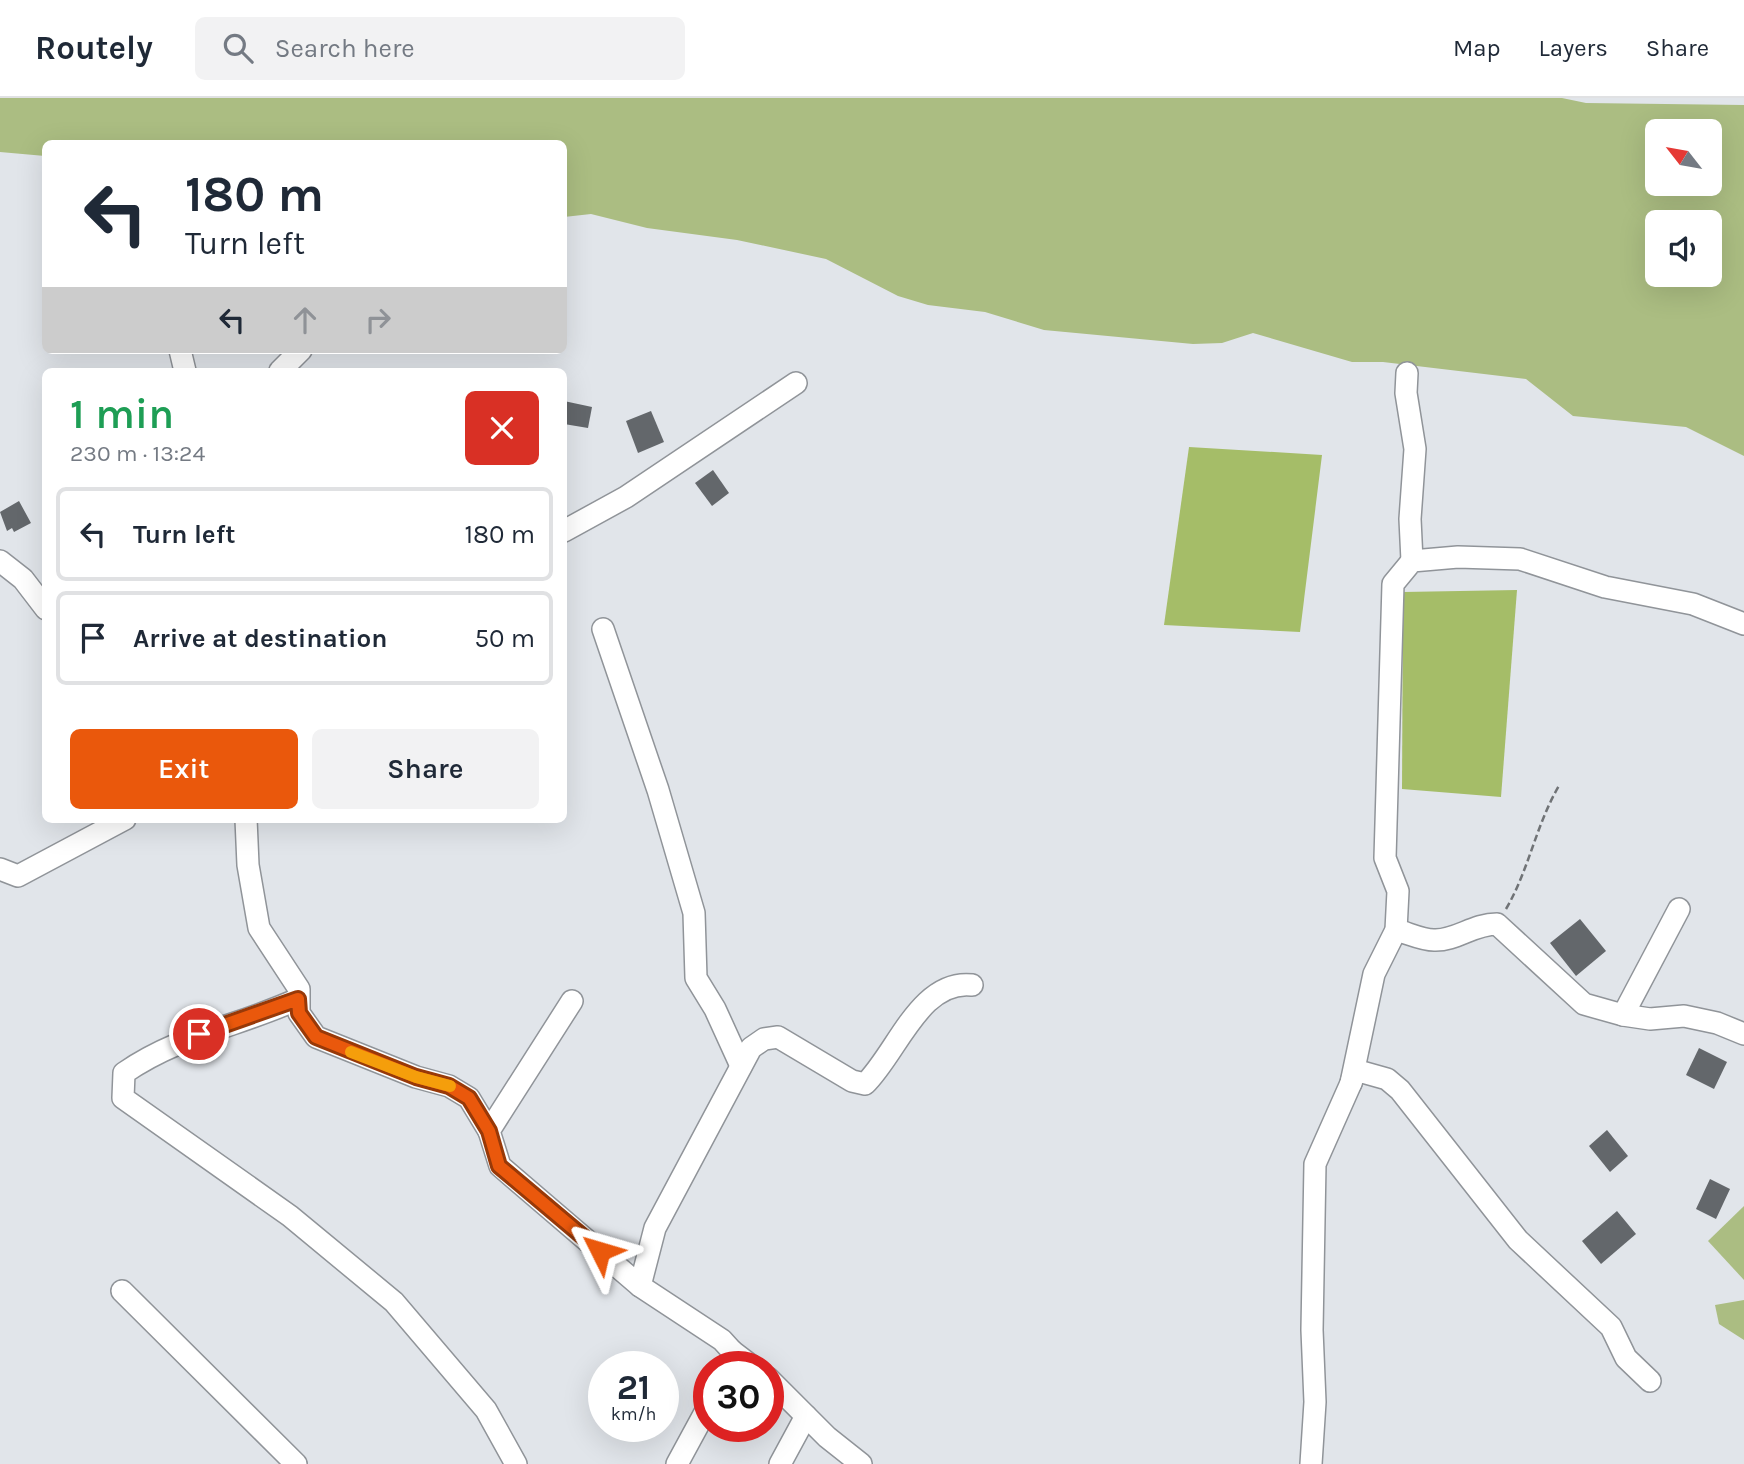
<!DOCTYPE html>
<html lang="en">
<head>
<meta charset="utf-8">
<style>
  :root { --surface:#fff; --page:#f2f2f3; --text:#1f2937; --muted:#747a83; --line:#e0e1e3; --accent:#ea580c }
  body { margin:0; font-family:Karla,sans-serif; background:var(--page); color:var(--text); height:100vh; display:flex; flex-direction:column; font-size:26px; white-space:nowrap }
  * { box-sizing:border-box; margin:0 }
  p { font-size:23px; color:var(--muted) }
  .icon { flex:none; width:38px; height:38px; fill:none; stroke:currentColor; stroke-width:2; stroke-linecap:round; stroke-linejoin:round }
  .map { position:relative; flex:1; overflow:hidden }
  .panel { position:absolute; left:42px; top:270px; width:525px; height:455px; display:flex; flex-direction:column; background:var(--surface); border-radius:10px; box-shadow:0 7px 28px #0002 }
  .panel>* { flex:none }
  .guide { position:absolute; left:42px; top:42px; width:525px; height:214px; border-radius:10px; box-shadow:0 7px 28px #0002; background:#fff; color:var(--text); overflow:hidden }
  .needle { width:46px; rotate:301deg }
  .tools { position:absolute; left:1645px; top:21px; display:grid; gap:14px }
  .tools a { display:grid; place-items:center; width:77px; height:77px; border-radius:10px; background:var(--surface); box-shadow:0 7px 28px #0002; font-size:35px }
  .speed { position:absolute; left:588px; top:1253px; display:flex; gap:14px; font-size:35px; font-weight:700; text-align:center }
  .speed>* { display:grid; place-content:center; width:91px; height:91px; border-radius:50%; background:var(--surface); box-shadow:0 7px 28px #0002; line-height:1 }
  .speed small { font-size:18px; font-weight:400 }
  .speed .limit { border:10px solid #d22; background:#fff; color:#111 }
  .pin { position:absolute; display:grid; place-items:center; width:60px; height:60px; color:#fff; margin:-30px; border:4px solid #fff; border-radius:50%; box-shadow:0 2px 7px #0007 }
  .me { position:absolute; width:77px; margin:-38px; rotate:310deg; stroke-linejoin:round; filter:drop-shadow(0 0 5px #0008) }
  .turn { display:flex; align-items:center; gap:24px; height:147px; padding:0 28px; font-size:32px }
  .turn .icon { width:91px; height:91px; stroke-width:2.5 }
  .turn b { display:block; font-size:49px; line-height:60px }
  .lanes { display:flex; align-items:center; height:66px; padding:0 28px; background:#0003; justify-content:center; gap:35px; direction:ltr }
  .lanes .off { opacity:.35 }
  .round { display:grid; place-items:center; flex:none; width:74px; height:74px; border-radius:10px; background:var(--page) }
  .overview { display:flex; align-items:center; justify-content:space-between; height:119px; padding:0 28px }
  h1 { font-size:42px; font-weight:600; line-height:52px; color:#1e9e55 }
  .primary-button { display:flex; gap:14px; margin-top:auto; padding:14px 28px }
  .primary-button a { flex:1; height:80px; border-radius:10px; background:var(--accent); color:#fff; font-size:28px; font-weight:600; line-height:80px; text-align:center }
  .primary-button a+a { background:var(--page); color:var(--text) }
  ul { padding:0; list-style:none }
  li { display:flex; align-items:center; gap:21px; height:94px; margin:0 14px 10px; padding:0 14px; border:4px solid var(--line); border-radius:10px }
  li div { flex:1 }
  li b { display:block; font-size:26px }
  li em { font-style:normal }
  header { display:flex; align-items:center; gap:42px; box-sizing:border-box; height:98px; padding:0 35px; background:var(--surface); border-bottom:2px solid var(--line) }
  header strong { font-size:33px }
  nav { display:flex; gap:38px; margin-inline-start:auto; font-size:24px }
  .search { width:490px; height:63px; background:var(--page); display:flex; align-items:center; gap:18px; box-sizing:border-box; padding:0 24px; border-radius:10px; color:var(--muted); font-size:26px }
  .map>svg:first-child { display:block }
  .green { fill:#abbd82; fill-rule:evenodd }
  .forest { fill:#a5bd68 }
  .building { fill:#63676b }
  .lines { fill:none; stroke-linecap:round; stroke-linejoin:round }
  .minor-casing { stroke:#909499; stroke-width:24 }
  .path { stroke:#707376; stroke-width:2.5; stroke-dasharray:7 3.5; stroke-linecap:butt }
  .minor { stroke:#fff; stroke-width:21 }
  .route-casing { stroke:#983908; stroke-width:18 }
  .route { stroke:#ea580c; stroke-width:12 }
  .slow { stroke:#f59e0b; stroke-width:12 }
</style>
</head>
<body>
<header>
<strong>Routely</strong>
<div class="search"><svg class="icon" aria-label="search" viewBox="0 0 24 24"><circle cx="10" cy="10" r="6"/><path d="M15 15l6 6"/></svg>Search here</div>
<nav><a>Map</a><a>Layers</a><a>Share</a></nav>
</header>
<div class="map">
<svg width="1744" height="1366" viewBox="0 0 1744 1366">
  <rect width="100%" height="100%" fill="#e1e5ea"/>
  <g class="green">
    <path d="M0,0H1562L1586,5L1744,7V358L1686,329L1573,318L1526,281L1383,264H1352L1253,235L1222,245L1193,246L1044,232L985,214L928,207L898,198L826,161L737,142L647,130L591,116L564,119V46H46L45,58L0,54ZM1657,33H1710V86H1657ZM1657,124H1710V177H1657Z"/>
    <path d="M1744,1108V1182L1708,1143Z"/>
    <path d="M1744,1202V1242L1719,1226L1715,1207Z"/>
  </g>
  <g class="forest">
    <path d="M1189,349L1322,357L1300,534L1164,527Z"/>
    <path d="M1517,492L1501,699L1402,691L1403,494Z"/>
  </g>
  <g class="building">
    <path d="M564,303L592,309L588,330L564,326Z"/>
    <path d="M651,313L664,344L638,355L626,323Z"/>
    <path d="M713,372L729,395L712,408L695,385Z"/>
    <path d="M19,403L31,425L14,434L12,430L7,433L0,414Z"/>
    <path d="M1580,821L1606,853L1576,878L1550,845Z"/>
    <path d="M1699,950L1727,964L1714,991L1686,977Z"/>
    <path d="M1607,1032L1628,1058L1610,1074L1589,1048Z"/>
    <path d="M1710,1081L1730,1091L1716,1121L1696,1111Z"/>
    <path d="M1617,1113L1636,1136L1601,1166L1582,1143Z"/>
  </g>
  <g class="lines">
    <g class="minor-casing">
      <g id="minor">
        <path d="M180,252L185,273"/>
        <path d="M280,273L301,252"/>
        <path d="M1407,275L1406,295L1415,351L1410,421L1412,463"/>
        <path d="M564,433L626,399L796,285"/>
        <path d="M0,463L23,481L46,511"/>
        <path d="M603,531L658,692L694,815L696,880L715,911L741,968"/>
        <path d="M246,721L248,767L259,830L299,891V915L316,939L416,979L449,988L469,1000L489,1033"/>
        <path d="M0,771L18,778L125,721"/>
        <path d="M1396,832C1408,835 1422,842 1434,842C1456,843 1473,826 1497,826L1584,906L1623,917L1650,921L1684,918L1717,925L1744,936"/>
        <path d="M298,901C239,928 179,937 124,975L123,1000L290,1118L394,1204L486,1312L516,1366"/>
        <path d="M572,903L489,1033L500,1068L640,1188L722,1242L732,1253L730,1269"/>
        <path d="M1623,917L1679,811"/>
        <path d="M1351,985L1355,972L1387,981L1400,992L1518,1142L1611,1229L1626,1260L1650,1283"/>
        <path d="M640,1188L655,1130L751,950L764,941L778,939L852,983L865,986C897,955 920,881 972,887"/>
        <path d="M122,1193L296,1366"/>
        <path d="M732,1253L753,1269"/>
        <path d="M768,1280L827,1339L861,1366"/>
        <path d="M677,1366L709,1307"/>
        <path d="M780,1366L806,1318"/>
        <path d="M1311,1366L1315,1304L1312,1232L1315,1066L1351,985L1374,876L1396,832L1398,793L1385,760L1393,486L1412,463L1458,459L1520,461L1605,489L1693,506L1744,526"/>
      </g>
    </g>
    <path class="path" d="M1506,811C1529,772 1536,726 1560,686"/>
    <use href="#minor" class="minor"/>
  </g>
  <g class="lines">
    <g class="route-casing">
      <path id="route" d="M199,936L298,901L299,915L316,939L416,979L449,988L469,1000L489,1033L499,1068L600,1153"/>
    </g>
    <use href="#route" class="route"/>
    <path class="slow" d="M351,954L416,979L450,988"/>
  </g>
</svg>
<div class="tools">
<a><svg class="needle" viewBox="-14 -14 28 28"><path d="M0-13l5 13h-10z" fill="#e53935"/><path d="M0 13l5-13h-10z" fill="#747a83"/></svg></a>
<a><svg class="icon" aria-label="sound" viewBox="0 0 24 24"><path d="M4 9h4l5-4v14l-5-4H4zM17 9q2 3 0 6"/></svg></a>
</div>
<div class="speed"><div>21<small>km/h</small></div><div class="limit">30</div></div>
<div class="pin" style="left:199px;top:936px;background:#d93025"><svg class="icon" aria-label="arrive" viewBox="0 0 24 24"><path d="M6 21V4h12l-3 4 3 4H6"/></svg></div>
<svg class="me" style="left:600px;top:1153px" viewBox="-20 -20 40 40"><path d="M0-17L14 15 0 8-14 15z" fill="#ea580c" stroke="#fff" stroke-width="4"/></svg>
<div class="guide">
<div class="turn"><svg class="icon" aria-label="left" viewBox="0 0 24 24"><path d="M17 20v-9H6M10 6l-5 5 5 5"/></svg><div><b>180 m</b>Turn left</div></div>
<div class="lanes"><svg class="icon" aria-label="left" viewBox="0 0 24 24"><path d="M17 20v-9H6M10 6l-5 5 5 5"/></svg><svg class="icon off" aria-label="ahead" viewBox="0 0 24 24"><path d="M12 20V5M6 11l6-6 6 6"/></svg><svg class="icon off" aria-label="right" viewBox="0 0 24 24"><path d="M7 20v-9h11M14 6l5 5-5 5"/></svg></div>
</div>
<section class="panel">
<div class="overview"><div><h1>1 min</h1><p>230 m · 13:24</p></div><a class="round" style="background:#d93025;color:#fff"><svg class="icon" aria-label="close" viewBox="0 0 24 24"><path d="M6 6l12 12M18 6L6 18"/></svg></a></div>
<ul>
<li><svg class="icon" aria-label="left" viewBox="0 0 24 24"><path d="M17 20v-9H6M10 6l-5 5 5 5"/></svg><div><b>Turn left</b></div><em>180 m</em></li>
<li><svg class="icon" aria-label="arrive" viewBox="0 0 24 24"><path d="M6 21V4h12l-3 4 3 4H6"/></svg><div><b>Arrive at destination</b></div><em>50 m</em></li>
</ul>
<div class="primary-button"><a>Exit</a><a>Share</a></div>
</section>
</div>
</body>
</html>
